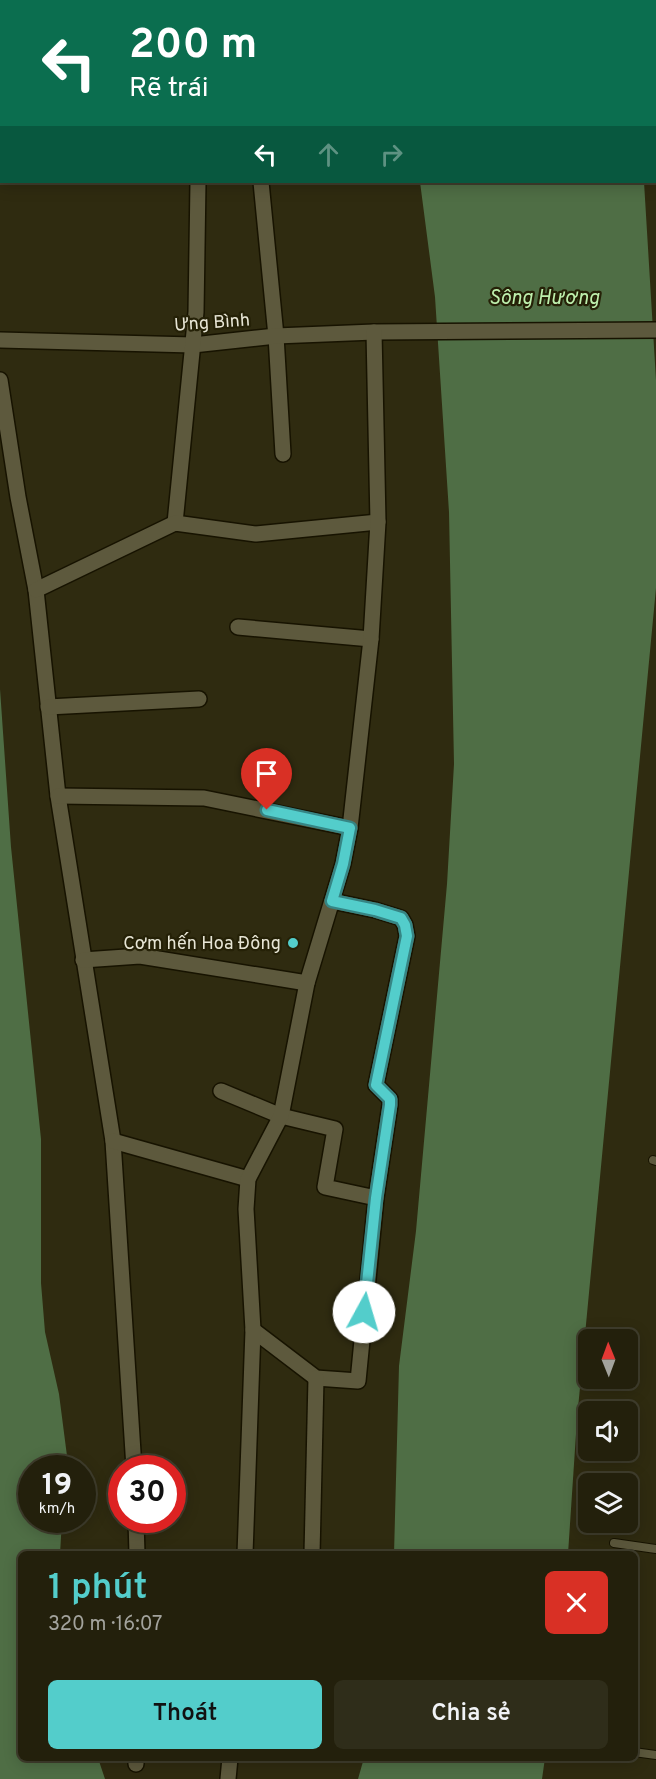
<!DOCTYPE html>
<html lang="vi">
<head>
<meta charset="utf-8">
<style>
  :root { --surface:#23200c; --page:#2f2d1a; --text:#f1f3f6; --muted:#a3a39d; --line:#403e2d; --accent:#53cdcb }
  body { margin:0; font-family:Overpass,sans-serif; background:var(--page); color:var(--text); height:100vh; display:flex; flex-direction:column; font-size:22px; white-space:nowrap }
  * { box-sizing:border-box; margin:0 }
  p { font-size:20px; color:var(--muted) }
  .icon { flex:none; width:33px; height:33px; fill:none; stroke:currentColor; stroke-width:2; stroke-linecap:round; stroke-linejoin:round }
  .map { position:relative; flex:1; overflow:hidden }
  .side { position:absolute; left:18px; top:1551px; width:620px; height:210px; display:flex; flex-direction:column; background:var(--surface); border-radius:9px; box-shadow:0 3px 15px #0003,0 0 0 2px var(--line) }
  .side>* { flex:none }
  .top-card { position:absolute; left:0px; top:0px; width:657px; height:183px; box-shadow:0 3px 15px #0003,0 0 0 2px var(--line); background:#0b6e4f; color:#fff; overflow:hidden }
  .needle { width:39px; rotate:359deg }
  .fabs { position:absolute; left:578px; top:1329px; display:grid; gap:12px }
  .fabs a { display:grid; place-items:center; width:60px; height:60px; border-radius:9px; background:var(--surface); box-shadow:0 3px 15px #0003,0 0 0 2px var(--line); font-size:30px }
  .speed { position:absolute; left:18px; top:1455px; display:flex; gap:12px; font-size:30px; font-weight:700; text-align:center }
  .speed>* { display:grid; place-content:center; width:78px; height:78px; border-radius:50%; background:var(--surface); box-shadow:0 3px 15px #0003,0 0 0 2px var(--line); line-height:1 }
  .speed small { font-size:15px; font-weight:400 }
  .speed .limit { border:9px solid #d22; background:#fff; color:#111 }
  .pin { position:absolute; display:grid; place-items:center; width:51px; height:51px; color:#fff; margin:-62px -26px; border-radius:50% 50% 50% 0; rotate:-45deg; box-shadow:0 0 6px #0007 }
  .pin .icon { rotate:45deg }
  .me { position:absolute; width:66px; margin:-33px; rotate:6deg; stroke-linejoin:round; filter:drop-shadow(0 0 4px #0008) }
  .turn { display:flex; align-items:center; gap:21px; height:126px; padding:0 30px; font-size:27px }
  .turn .icon { width:78px; height:78px; stroke-width:2.5 }
  .turn b { display:block; font-size:42px; line-height:51px }
  .lanes { display:flex; align-items:center; height:57px; padding:0 30px; background:#0003; justify-content:center; gap:30px; direction:ltr }
  .lanes .off { opacity:.35 }
  .round { display:grid; place-items:center; flex:none; width:63px; height:63px; border-radius:9px; background:var(--page) }
  .overview { display:flex; align-items:center; justify-content:space-between; height:102px; padding:0 30px }
  h1 { font-size:36px; font-weight:600; line-height:45px; color:var(--accent) }
  .primary-button { display:flex; gap:12px; margin-top:auto; padding:12px 30px }
  .primary-button a { flex:1; height:69px; border-radius:9px; background:var(--accent); color:#111; font-size:24px; font-weight:600; line-height:69px; text-align:center }
  .primary-button a+a { background:var(--page); color:var(--text) }
  .map>svg:first-child { display:block }
  .water { fill:#4f6e45 }
  .lines { fill:none; stroke-linecap:round; stroke-linejoin:round }
  .lane-casing { stroke:#171300; stroke-width:10 }
  .street-casing { stroke:#171300; stroke-width:18 }
  .lane { stroke:#5d593d; stroke-width:8 }
  .street { stroke:#5d593d; stroke-width:15 }
  .route-casing { stroke:#368584; stroke-width:15 }
  .route { stroke:#53cdcb; stroke-width:10 }
  .poi-dot { fill:#53cdcb; stroke:#252107; stroke-width:2 }
  .labels { text-anchor:middle; stroke-width:4.5; stroke-linejoin:round; paint-order:stroke }
  .street-label { font-size:18px; fill:#e7e5d5; stroke:#252107 }
  .poi-label { font-size:18px; fill:#e7e5d5; stroke:#252107; text-anchor:end }
  .water-label { font-size:20px; font-style:italic; fill:#bef0ad; stroke:#252107 }
</style>
</head>
<body>
<div class="map">
<svg width="656" height="1779" viewBox="0 0 656 1779">
  <rect width="100%" height="100%" fill="#2f2b10"/>
  <g class="water">
    <path d="M394,0H630V1L394,2Z"/>
    <path d="M420,182H644L656,380V588L577,1419L568,1554H394L399,1366L416,1231L447,884L454,764L449,512L435,297Z"/>
    <path d="M0,689L11,847L41,1139V1283L45,1332L59,1394L67,1456L66,1468H32V1520H62L60,1554H21V1758H98L105,1779H0Z"/>
    <path d="M364,1758H545L542,1779H358Z"/>
  </g>
  <g class="lines">
    <g class="lane-casing">
      <g id="lane">
        <path d="M653,1160L656,1161"/>
        <path d="M614,1543L656,1549"/>
        <path d="M634,1752L656,1755"/>
      </g>
    </g>
    <g class="street-casing">
      <g id="street">
        <path d="M244,0V2"/>
        <path d="M0,154H2"/>
        <path d="M261,182L276,336L283,454"/>
        <path d="M0,340L193,345L276,336L374,332L656,330"/>
        <path d="M0,380L18,497L36,590L58,796L113,1141L134,1468"/>
        <path d="M175,523L196,312L198,182"/>
        <path d="M36,590L175,523L256,534L378,522"/>
        <path d="M238,627L371,639"/>
        <path d="M48,707L199,699"/>
        <path d="M58,796L204,798L350,828"/>
        <path d="M83,960L140,956L307,983"/>
        <path d="M221,1091L281,1116L335,1129L325,1187L376,1198"/>
        <path d="M113,1141L248,1179"/>
        <path d="M253,1330L316,1378L358,1381L376,1198L390,1105V1099L376,1085L407,936L405,925L401,918L375,910L332,901"/>
        <path d="M136,1520L137,1554"/>
        <path d="M245,1554L253,1330L246,1209L248,1179L281,1116L307,983L343,864L350,828L371,639L378,522L374,332"/>
        <path d="M312,1554L316,1378"/>
        <path d="M136,1764V1758"/>
        <path d="M228,1779L230,1758"/>
      </g>
    </g>
    <use href="#lane" class="lane"/>
    <use href="#street" class="street"/>
  </g>
  <g class="lines">
    <g class="route-casing">
      <path id="route" d="M267,810L350,828L343,864L332,901L375,910L401,918L405,925L407,936L376,1085L390,1099V1105L376,1198L364,1312"/>
    </g>
    <use href="#route" class="route"/>
  </g>
  <circle class="poi-dot" cx="293" cy="943" r="6"/>
  <g class="labels">
    <g class="street-label">
      <text transform="translate(212 322) rotate(-4)" y="6">Ưng Bình</text>
    </g>
    <g class="poi-label">
      <text x="281" y="949">Cơm hến Hoa Đông</text>
    </g>
    <g class="water-label">
      <text x="544" y="304">Sông Hương</text>
    </g>
  </g>
</svg>
<div class="fabs">
<a><svg class="needle" viewBox="-14 -14 28 28"><path d="M0-13l5 13h-10z" fill="#e53935"/><path d="M0 13l5-13h-10z" fill="#a3a39d"/></svg></a>
<a><svg class="icon" aria-label="sound" viewBox="0 0 24 24"><path d="M4 9h4l5-4v14l-5-4H4zM17 9q2 3 0 6"/></svg></a>
<a><svg class="icon" aria-label="layers" viewBox="0 0 24 24"><path d="M12 4l9 5-9 5-9-5zM3 14l9 5 9-5"/></svg></a>
</div>
<div class="speed"><div>19<small>km/h</small></div><div class="limit">30</div></div>
<div class="pin" style="left:267px;top:810px;background:#d93025"><svg class="icon" aria-label="arrive" viewBox="0 0 24 24"><path d="M6 21V4h12l-3 4 3 4H6"/></svg></div>
<svg class="me" style="left:364px;top:1312px" viewBox="-20 -20 40 40"><circle r="19" fill="#fff"/><path d="M0-13L10 11 0 6-10 11z" fill="#53cdcb"/></svg>
<div class="top-card">
<div class="turn"><svg class="icon" aria-label="left" viewBox="0 0 24 24"><path d="M17 20v-9H6M10 6l-5 5 5 5"/></svg><div><b>200 m</b>Rẽ trái</div></div>
<div class="lanes"><svg class="icon" aria-label="left" viewBox="0 0 24 24"><path d="M17 20v-9H6M10 6l-5 5 5 5"/></svg><svg class="icon off" aria-label="ahead" viewBox="0 0 24 24"><path d="M12 20V5M6 11l6-6 6 6"/></svg><svg class="icon off" aria-label="right" viewBox="0 0 24 24"><path d="M7 20v-9h11M14 6l5 5-5 5"/></svg></div>
</div>
<section class="side">
<div class="overview"><div><h1>1 phút</h1><p>320 m · 16:07</p></div><a class="round" style="background:#d93025;color:#fff"><svg class="icon" aria-label="close" viewBox="0 0 24 24"><path d="M6 6l12 12M18 6L6 18"/></svg></a></div>
<div class="primary-button"><a>Thoát</a><a>Chia sẻ</a></div>
</section>
</div>
</body>
</html>
